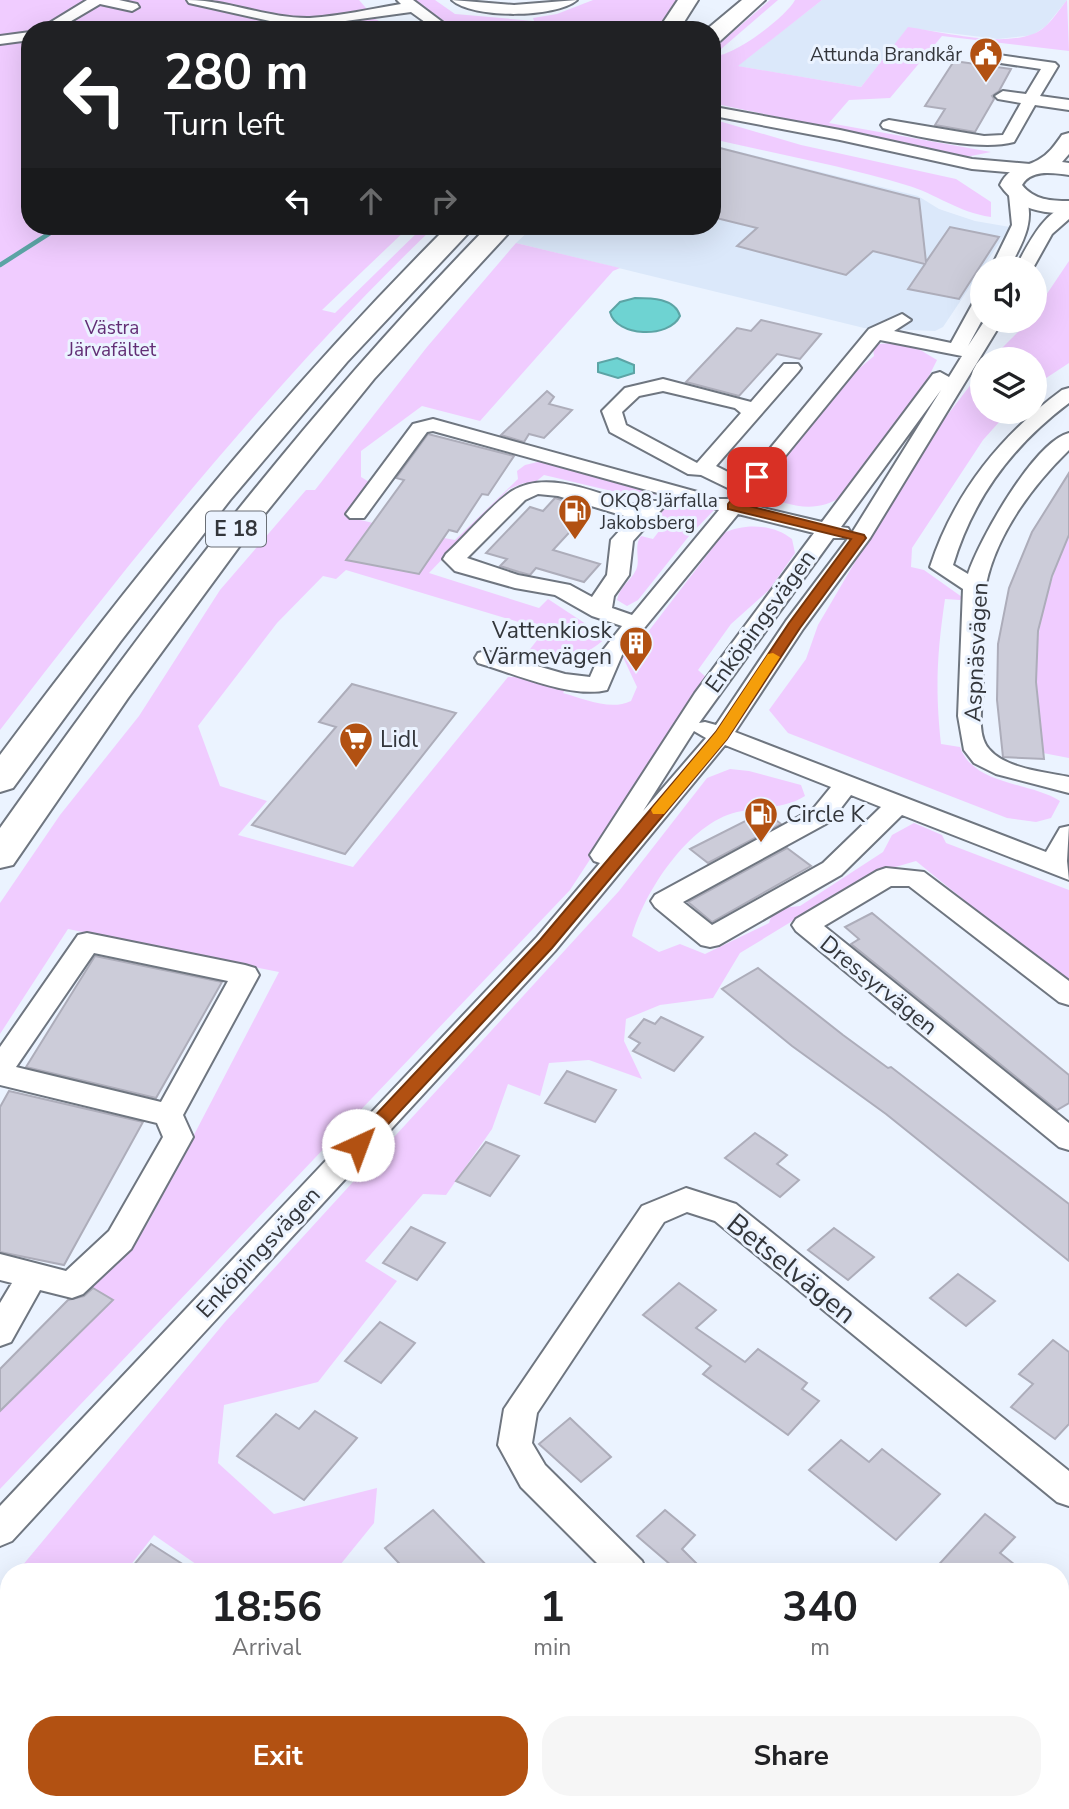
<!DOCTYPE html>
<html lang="en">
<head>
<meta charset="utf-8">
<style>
  :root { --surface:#fff; --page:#f6f6f6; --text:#202124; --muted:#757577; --accent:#b25112 }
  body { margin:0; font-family:"Nunito Sans",sans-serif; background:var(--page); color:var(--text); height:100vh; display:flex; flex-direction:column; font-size:26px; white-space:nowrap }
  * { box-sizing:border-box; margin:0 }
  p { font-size:23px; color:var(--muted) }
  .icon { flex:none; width:38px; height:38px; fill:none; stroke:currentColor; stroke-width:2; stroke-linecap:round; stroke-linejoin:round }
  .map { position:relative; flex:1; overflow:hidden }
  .side { position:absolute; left:0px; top:1563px; width:1069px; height:247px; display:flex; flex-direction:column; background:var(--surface); border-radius:28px 28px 0 0; box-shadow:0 7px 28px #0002 }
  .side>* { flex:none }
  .banner { position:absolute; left:21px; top:21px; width:700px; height:214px; border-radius:28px; box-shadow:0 7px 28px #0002; background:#202124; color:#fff; overflow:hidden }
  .controls { position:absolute; left:970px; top:256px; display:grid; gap:14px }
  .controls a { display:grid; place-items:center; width:77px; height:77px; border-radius:50%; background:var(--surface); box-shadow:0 7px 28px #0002; font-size:35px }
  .pin { position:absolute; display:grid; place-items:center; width:60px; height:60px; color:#fff; margin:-30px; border-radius:14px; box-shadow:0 4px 10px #0006 }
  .me { position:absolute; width:77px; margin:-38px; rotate:43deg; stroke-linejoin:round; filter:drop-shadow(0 0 5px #0008) }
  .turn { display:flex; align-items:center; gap:24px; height:147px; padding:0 28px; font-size:32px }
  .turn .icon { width:91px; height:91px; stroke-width:2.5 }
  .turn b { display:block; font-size:49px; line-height:60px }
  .lanes { display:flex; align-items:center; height:66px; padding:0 28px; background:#0003; justify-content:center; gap:35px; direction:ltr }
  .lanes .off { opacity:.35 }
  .eta { display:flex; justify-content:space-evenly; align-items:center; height:119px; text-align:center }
  .eta b { font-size:42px; font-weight:700; line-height:49px }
  .action { display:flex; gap:14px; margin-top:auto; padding:14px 28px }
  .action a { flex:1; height:80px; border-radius:28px; background:var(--accent); color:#fff; font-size:28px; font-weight:700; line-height:80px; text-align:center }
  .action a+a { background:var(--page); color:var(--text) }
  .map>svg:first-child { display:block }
  .built { fill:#dbe8fa }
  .green { fill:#f0ccff }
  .water { fill:#6ed3d2; stroke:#5ca4a5; stroke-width:2 }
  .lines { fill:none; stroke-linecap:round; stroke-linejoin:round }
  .stream { stroke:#5ca4a5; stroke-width:4.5 }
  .building { fill:#ccccd9; stroke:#adadba; stroke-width:2 }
  .minor-casing { stroke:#6f7680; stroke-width:4 }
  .major-casing { stroke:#6f7680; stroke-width:4 }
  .highway-casing { stroke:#6f7680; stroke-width:4 }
  .minor { fill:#fff; fill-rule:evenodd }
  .major { fill:#fff; fill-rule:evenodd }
  .highway { fill:#fff; fill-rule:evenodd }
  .route { fill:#b25112; stroke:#74350c; stroke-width:2 }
  .slow { fill:#f59e0b }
  .labels { text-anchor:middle; stroke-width:6; stroke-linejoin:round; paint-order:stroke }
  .far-poi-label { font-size:19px; fill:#33363b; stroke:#ebf3ff; text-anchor:end }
  .far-park-label { font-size:19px; fill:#622e75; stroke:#ebf3ff }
  .shield { fill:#ebf3ff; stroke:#6a6f76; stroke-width:2 }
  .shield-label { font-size:21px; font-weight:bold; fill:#33363b }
  .street-label { font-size:23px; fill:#33363b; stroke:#ebf3ff }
  .poi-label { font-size:23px; fill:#33363b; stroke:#ebf3ff; text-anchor:start }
  .near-street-label { font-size:28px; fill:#33363b; stroke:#ebf3ff }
</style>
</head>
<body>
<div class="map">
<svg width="1069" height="1809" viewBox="0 0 1069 1809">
  <rect width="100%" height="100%" fill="#ebf3ff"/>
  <g class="built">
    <path d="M822,0H1067L1046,26L1033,35L998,39L908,28L861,87L737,66Z"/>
    <path d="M712,145L918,196L939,209L975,221L1010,227L943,327L935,331L864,328L516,243L534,226H712Z"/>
  </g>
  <g class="green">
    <path d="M0,0H359L366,8V11L334,14L317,24L328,30H30V226H410L322,310L335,313L424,226H435C275,380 135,554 0,730Z"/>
    <path d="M410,0H435L455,14L534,21L533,18L557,14L593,0H680L654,30H459Z"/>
    <path d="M770,0H778L713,56C732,58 786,17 795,0H822L738,66L861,87L908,27C943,32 999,47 1033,34C1048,29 1057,12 1067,0L1069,51L942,36L890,98L849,100L829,123L991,152L966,157L712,103V50Z"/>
    <path d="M371,17L397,30H344L332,26L342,21Z"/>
    <path d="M712,119L801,145L956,179L991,202V217C957,212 937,194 906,185C843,166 777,154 712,139Z"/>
    <path d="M516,243L620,268L613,271L480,421L422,406L361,451V477L371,483L344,516L373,523L347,559L418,574L444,538L455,540L518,479L517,471L525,465L542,461L657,493L637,506L632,505L637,497L544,475L533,484L524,483L509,489L429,573L539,608L548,599L589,626L611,633C583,661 564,661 527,653L545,630L346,570L336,579L323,576L277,623L198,726L220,786L267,801L238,835L353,867L508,677H527L567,687L563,693C585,699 610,711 631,701L637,687L622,655L641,641L724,533C744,523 774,524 792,539L795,553L769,590L731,624L698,670L708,679L570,890L0,1489V1411L112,1300L90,1286L135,1243L149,1221L279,972L68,929L0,1034V903L60,815L139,716L220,590L306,490H315L427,347Z"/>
    <path d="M1069,261V363L1034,386V359H991L1030,320H1034V313Z"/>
    <path d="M892,343L917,348L937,360L924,386L842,496C817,514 789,506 763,495L761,486L768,476L855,372L874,356L873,348L879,344Z"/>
    <path d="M982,370V411H1009L983,440L912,548L911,567L924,570L962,597L960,600L945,599C937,653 935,690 941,744L960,747C973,785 1030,782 1060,801L1051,818L1036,822L1007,818L788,733L769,710L806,659L818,625L922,448Z"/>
    <path d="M687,502L717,507L689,536L638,600L627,606L617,600C620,586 630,582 636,570C641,560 633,546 641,536L653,539L663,526L649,521L669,503Z"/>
    <path d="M1069,535V758L1043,753C1041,727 1036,699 1036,672C1036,623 1050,580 1069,535Z"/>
    <path d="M730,769L749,771L801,785L805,796C785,809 759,807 737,812C689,823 644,892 632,936L659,952L680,944L705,954L769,923L774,909L800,906L883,852L892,835L914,823L942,835L946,843L1069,890V981L1023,948L916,861L868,875L740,953L713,998L660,1005L626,1019L624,1041L642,1079L589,1060L549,1063L540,1096L508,1084L492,1129L446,1195L423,1194L365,1261L397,1281L318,1382L224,1405L218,1463L274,1514L377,1488L374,1523L336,1570L300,1563L296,1571H206L154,1535L126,1571L17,1572L225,1322L619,891L707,778Z"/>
  </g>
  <g class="water">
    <path d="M635,298C651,298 675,298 680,316C669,339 616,337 610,312L620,302Z"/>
    <path d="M617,358L634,365V373L618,378L598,372V363Z"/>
  </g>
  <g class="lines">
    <path class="stream" d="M0,265L61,226"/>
  </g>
  <g class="building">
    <path d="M954,61L1011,69L999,91L992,96L994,99L975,132L935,125L945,109L925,106Z"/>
    <path d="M712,146L919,199L926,262L950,227L999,237L959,299L908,289L925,264L873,251L846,275L737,246L757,228L712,217Z"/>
    <path d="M761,320L821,334L800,359L777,354L739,396L686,382L737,328L751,331Z"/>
    <path d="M547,391L554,397L549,404L572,410L544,438L529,434L524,442L501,435Z"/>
    <path d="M428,434L514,456L488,495L482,494L457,532L449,530L419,574L346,560L404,480L396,478Z"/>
    <path d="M1069,473V535L1052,576L1038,631L1036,682L1044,759L1003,757L997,700L998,644L1009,588L1032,532Z"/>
    <path d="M555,498L591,509L553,550L600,564L584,582L536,568L530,575L519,572L500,566L507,559L486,553L530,507L543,511Z"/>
    <path d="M352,684L456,713L345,854L252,825L336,727L319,722Z"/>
    <path d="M765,811L781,824L708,863L690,849Z"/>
    <path d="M787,848L811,866L712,922L688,902Z"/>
    <path d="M872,913L1069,1075V1103L1057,1110L851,944L859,939L845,927Z"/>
    <path d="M95,956L222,982L156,1098L26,1067Z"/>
    <path d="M758,968L843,1035L888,1068L891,1067L1069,1204V1261L886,1114L792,1046L722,989Z"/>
    <path d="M661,1017L703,1037L674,1071L633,1051L640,1043L629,1037L644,1019L655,1024Z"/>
    <path d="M567,1071L616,1090L595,1122L545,1103Z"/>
    <path d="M9,1091L143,1122L64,1265L0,1252V1107Z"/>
    <path d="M755,1133L787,1155L777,1164L799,1180L780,1197L725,1158Z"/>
    <path d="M486,1142L519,1156L490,1196L456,1181Z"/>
    <path d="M411,1227L445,1243L417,1280L383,1263Z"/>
    <path d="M834,1228L874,1257L848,1280L808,1250Z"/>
    <path d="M958,1274L995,1301L966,1326L930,1298Z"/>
    <path d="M679,1283L716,1310L696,1328L745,1362L758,1349L807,1383L802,1389L819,1401L788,1435L703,1374L711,1366L643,1315Z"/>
    <path d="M93,1288L113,1300L0,1411V1369L68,1300L84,1296Z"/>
    <path d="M380,1322L415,1343L381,1383L345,1361Z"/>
    <path d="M1053,1340L1069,1352V1424L1055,1439L1011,1407L1033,1384L1019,1374Z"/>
    <path d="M315,1411L357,1438L304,1500L237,1456L276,1414L299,1429Z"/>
    <path d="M570,1418L611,1457L581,1482L539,1444Z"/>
    <path d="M841,1440L869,1462L882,1449L940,1494L896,1540L809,1470Z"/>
    <path d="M433,1510L493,1572H407L385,1548Z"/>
    <path d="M665,1510L695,1535L682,1549L705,1572H679L637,1536Z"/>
    <path d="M985,1514L1015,1537L1000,1553L1024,1572H932Z"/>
    <path d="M151,1544L195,1572H128Z"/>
  </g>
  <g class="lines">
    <g class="minor-casing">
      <g id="minor">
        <path d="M87,0H119L137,4L139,7L132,11L100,4L56,30H38Z"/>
        <path d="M187,0C229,0 268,19 310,18C340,16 371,9 401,4L397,0H413L453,30H436L411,12L309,26L279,23L189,3Z"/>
        <path d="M452,0L514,5L577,0C556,18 473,19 452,0Z"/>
        <path d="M30,32V40L0,44V36Z"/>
        <path d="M978,52L1055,63L1058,66L1040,96L1069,100V110L1035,105L1014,142C981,151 917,137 883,128L881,125L883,122L889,120L984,136L1003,135L1021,103L998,99L995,96L1003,91L1026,94L1041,69L973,59L971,56L973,53Z"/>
        <path d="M720,108L840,130L972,159L1030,164L1038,169L1030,174L972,169L840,140L714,116L712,113Z"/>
        <path d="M1017,190L1023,191C1038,218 1022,244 1009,268H991L1012,225L1009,195Z"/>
        <path d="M1069,205V219L1052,234L1033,268H1015C1028,246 1042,212 1069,205Z"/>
        <path d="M982,298V320L968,346L985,320H1003L870,538L803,629L735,732L1046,852L1060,828L1069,826L1067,861L1069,880L902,815L841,875L719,945L710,947L701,945L655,907L651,901L655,895L813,809L831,787L725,745L555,951L12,1541L0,1546V1506L537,937L600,863L594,861L590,855L695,693L814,533L738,514L622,655L607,690C571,699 513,673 478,663L475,658L478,653L486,651L565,674L590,677L600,654L622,626L592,616L555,595L515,588L455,571L443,559L446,554C465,537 492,504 512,491C549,468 604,496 641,507L648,501H662L665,505L662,509L633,541L629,575L614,596L612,608L632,615L719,510L711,507L708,503L711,499H728L734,491L701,475L688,474L610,432L602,411L625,388L663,379L751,402L784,364H798L801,368L798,372L716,466L744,480L869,329L902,314L911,320L894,331L951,343L973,303ZM880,340L962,356L949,377L940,372L933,374L822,522L746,504ZM941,390L850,536L786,621L716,725L705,722L699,723L833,538H848L851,533L848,528L841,527ZM663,391L735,408L741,413L697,463L626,425L622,412L639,396ZM538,494L558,496L631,518L611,540L607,575L592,597L570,585L518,575L467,558L525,500ZM694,731L706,738L643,811ZM851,795L881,807L823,863L712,925L683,902L831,821Z"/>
        <path d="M1069,388V403C1013,445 973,498 953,565L968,574C979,540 1034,442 1069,433V450C1030,488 991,541 984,596C980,626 983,657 983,687C982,705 976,735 989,749C1006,769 1045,772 1069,777V793L996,774L974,763L964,750L958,716L963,589L930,567C954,493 1000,436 1062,390Z"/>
        <path d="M433,419L701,493L704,497L701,501L694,503L433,431L427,432L364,518H350L346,514L413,424Z"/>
        <path d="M886,868L924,872L1069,981V1005L1059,1002L909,886H891L824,926L1069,1123V1150L1059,1147L796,931L792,925L796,919L877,871Z"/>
        <path d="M87,933L245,965L255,968L259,975L183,1115L193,1137L131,1249L83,1294L72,1298L40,1290L11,1342L0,1346V1303L12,1283L0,1280V1254L66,1271L109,1231L163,1137L157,1123L0,1085V1047L78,935ZM94,953L228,981L161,1102L16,1067Z"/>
        <path d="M686,1188L736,1204L1069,1471V1506L1057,1502L715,1221L687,1212L664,1222L537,1413L532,1443L545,1465L642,1561L647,1572H606L521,1487L498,1445L504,1409L642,1206Z"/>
        <path d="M224,1801H266L269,1809H227Z"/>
        <path d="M842,1801H886L889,1809H845Z"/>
      </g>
    </g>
    <g class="major-casing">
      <path id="major" d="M1069,133V154L1062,162L1069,163V175C1053,173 1031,169 1022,185C1034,200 1051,201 1069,201V213C1042,214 1016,209 1000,185C1010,165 1022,169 1038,160C1049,154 1055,145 1062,135Z"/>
    </g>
    <g class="highway-casing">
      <g id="highway">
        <path d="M678,0H698L679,30H658Z"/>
        <path d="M742,0H765L720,41L712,42V30H706Z"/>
        <path d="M448,226H475L347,362L230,500L120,642L13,788L0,792V755C139,569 284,390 448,226Z"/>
        <path d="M488,226H515L374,379L247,536L128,698L13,865L0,868V828C150,616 306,412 488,226Z"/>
      </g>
    </g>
    <use href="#minor" class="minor"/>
    <use href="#major" class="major"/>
    <use href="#highway" class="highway"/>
  </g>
  <path class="route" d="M757,473L763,477L741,504L864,535L866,538L800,628L727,739L552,948L364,1150H352L349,1145L352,1140L540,940L716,732L789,623L851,539L728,509V504L752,474Z"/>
  <path class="slow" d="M773,653L780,657L727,739L664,814H653L651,810L653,807L716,732L768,654Z"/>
  <defs>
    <g id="civic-pin" transform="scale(1.75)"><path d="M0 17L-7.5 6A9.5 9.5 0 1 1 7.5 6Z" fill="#b25112" stroke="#ebf3ff"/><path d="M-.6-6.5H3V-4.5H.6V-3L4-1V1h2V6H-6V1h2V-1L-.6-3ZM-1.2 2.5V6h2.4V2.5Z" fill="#fff"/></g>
    <g id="fuel-pin" transform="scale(1.75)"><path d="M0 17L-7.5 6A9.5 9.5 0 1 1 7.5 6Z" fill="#b25112" stroke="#ebf3ff"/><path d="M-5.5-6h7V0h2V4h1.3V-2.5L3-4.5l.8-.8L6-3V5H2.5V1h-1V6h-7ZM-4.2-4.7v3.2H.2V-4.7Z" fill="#fff"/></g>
    <g id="building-pin" transform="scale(1.75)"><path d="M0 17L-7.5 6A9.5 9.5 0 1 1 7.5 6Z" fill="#b25112" stroke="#ebf3ff"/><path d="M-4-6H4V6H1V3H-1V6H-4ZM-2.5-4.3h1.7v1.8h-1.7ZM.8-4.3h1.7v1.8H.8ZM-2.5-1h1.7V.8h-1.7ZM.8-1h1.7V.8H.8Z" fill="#fff"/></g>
    <g id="supermarket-pin" transform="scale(1.75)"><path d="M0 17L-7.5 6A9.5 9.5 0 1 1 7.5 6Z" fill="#b25112" stroke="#ebf3ff"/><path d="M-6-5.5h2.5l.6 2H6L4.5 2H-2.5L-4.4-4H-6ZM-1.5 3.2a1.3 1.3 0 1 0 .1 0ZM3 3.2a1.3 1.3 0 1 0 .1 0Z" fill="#fff"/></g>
  </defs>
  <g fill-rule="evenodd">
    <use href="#civic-pin" x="986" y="54"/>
    <use href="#fuel-pin" x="575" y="511"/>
    <use href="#building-pin" x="636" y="643"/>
    <use href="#supermarket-pin" x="356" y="739"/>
    <use href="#fuel-pin" x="761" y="814"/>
  </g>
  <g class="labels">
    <g class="far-poi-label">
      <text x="962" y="61">Attunda Brandkår</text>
      <text x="600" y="507" text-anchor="start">OKQ8 Järfalla<tspan x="600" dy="22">Jakobsberg</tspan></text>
    </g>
    <g class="far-park-label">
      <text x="112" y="334">Västra<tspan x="112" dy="22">Järvafältet</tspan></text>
    </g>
    <rect class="shield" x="206" y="511.5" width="60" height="35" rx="5"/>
    <g class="shield-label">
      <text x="236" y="536">E 18</text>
    </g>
    <g class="street-label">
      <text transform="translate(760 621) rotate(-54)" y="8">Enköpingsvägen</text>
      <text transform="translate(976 652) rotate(-87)" y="8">Aspnäsvägen</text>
      <text transform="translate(879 985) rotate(39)" y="8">Dressyrvägen</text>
      <text transform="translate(258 1252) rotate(-47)" y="8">Enköpingsvägen</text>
    </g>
    <g class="poi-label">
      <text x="612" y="638" text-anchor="end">Vattenkiosk<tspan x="612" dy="26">Värmevägen</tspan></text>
      <text x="380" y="747">Lidl</text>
      <text x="786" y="822">Circle K</text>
    </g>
    <g class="near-street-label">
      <text transform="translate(792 1268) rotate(39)" y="10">Betselvägen</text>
    </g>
  </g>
</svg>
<div class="controls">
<a><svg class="icon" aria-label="sound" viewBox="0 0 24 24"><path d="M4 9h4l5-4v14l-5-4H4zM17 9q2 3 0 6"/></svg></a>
<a><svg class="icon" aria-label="layers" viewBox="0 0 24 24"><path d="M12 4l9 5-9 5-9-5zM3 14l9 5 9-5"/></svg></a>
</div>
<div class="pin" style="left:757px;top:477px;background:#d93025"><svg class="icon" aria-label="arrive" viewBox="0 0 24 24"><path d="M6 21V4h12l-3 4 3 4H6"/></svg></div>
<svg class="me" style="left:358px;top:1145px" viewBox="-20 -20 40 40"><circle r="19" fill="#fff"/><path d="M0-13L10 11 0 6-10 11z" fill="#b25112"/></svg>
<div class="banner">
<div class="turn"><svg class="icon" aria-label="left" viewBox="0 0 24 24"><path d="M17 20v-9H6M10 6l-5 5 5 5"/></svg><div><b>280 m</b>Turn left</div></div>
<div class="lanes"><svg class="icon" aria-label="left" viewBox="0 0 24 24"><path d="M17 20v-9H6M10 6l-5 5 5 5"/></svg><svg class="icon off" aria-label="ahead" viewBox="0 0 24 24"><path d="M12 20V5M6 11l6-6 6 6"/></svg><svg class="icon off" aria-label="right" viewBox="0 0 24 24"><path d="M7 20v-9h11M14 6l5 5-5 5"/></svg></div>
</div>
<section class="side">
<div class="eta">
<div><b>18:56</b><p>Arrival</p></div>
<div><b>1</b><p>min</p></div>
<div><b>340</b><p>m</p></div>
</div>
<div class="action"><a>Exit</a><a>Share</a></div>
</section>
</div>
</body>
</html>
